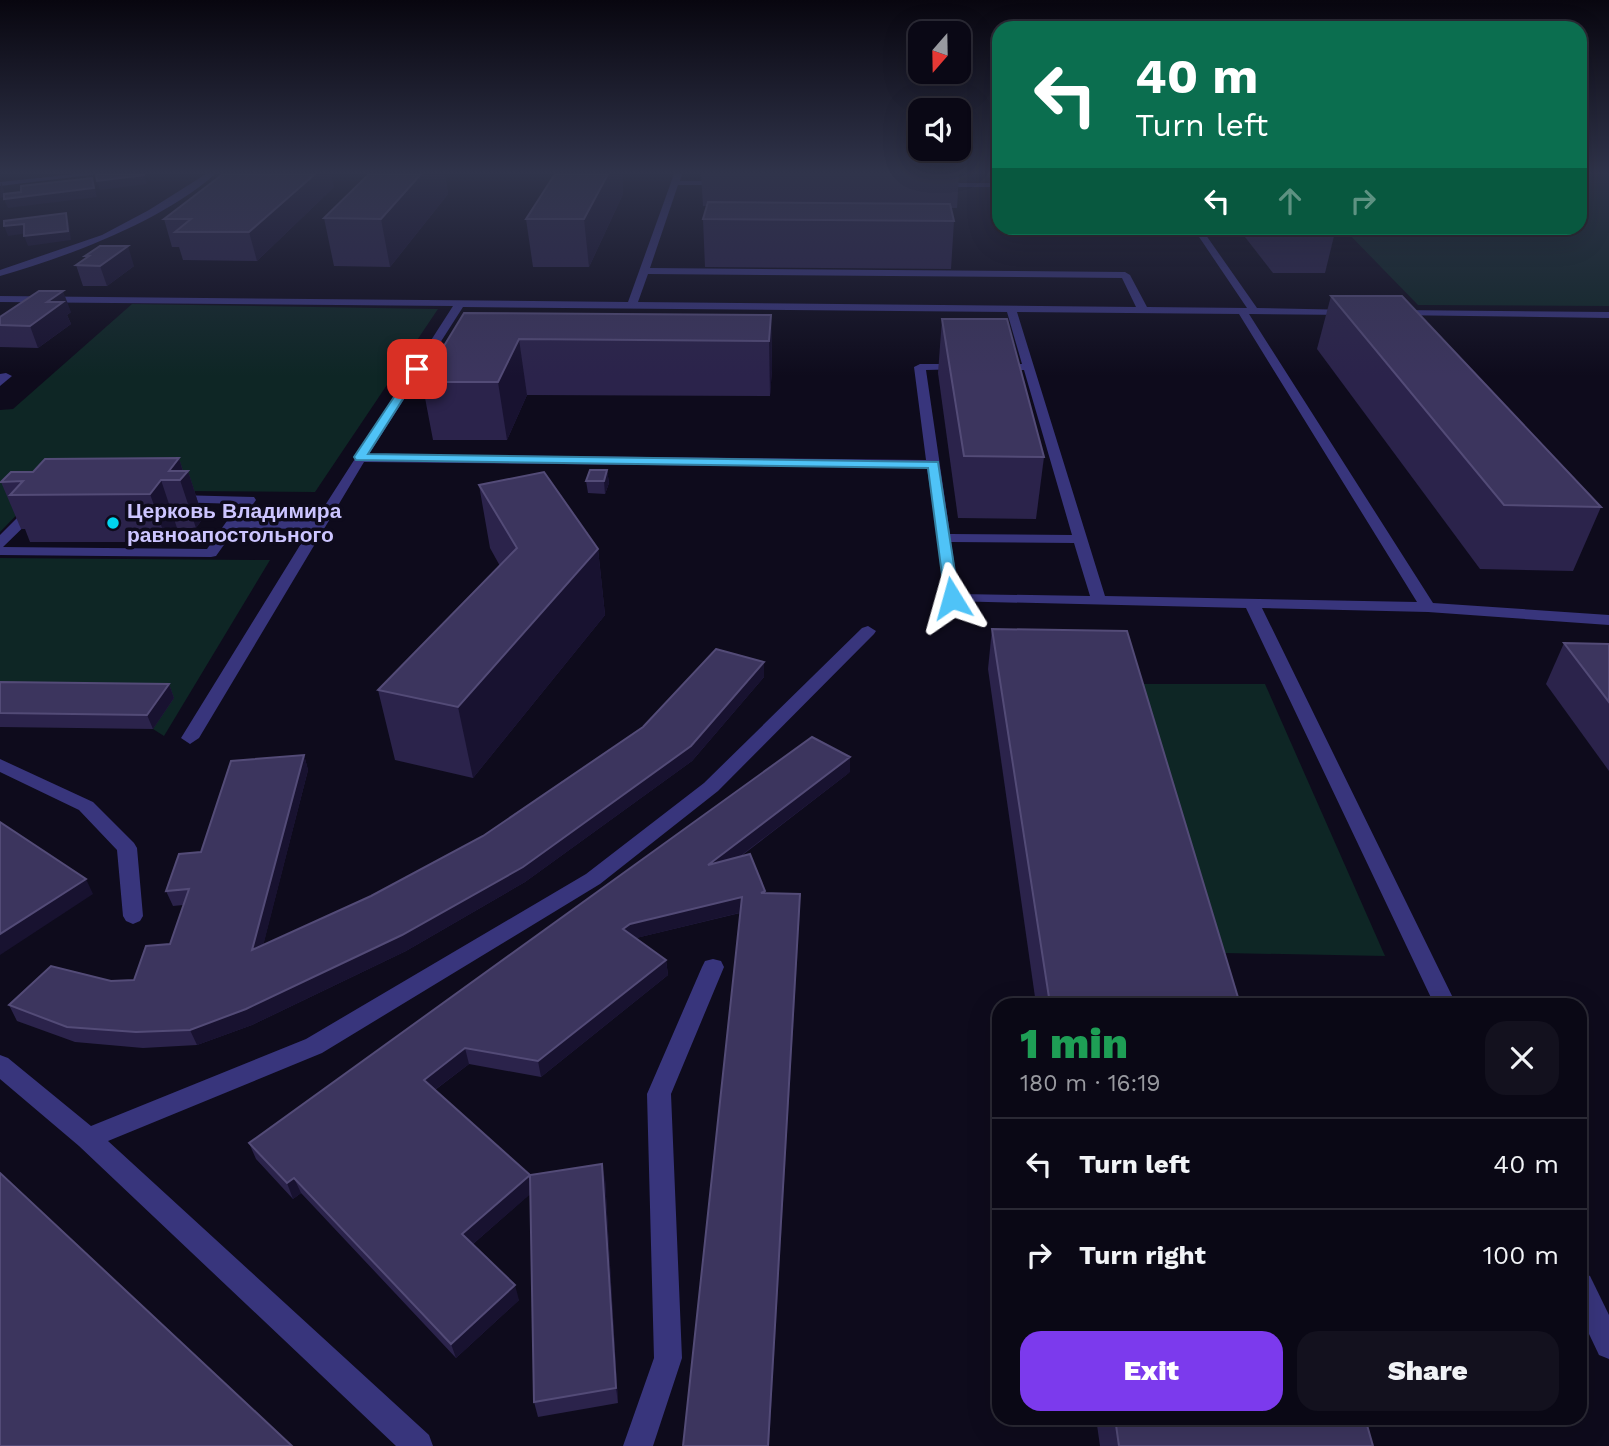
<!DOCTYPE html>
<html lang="en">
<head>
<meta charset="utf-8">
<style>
  :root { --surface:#0a0815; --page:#13111e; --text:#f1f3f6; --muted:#999aa0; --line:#2a2934; --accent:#7c3aed }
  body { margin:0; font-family:"Work Sans",sans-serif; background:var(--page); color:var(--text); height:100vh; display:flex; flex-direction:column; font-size:26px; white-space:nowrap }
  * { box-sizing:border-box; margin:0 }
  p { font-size:23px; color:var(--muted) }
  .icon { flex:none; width:38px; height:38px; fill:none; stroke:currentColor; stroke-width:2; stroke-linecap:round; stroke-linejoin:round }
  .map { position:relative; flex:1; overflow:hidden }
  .side { position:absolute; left:992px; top:998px; width:595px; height:427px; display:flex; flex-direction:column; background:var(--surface); border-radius:21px; box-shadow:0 7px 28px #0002,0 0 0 2px var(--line) }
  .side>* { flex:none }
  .hud { position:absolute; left:992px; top:21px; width:595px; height:214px; border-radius:21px; box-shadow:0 7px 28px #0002,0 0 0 2px var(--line); background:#0b6e4f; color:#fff; overflow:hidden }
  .needle { width:46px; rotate:200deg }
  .tools { position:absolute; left:908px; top:21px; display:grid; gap:14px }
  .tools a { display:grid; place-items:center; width:63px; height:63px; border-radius:14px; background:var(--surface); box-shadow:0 7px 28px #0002,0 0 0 2px var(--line); font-size:35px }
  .pin { position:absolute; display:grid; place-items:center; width:60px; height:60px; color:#fff; margin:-30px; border-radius:14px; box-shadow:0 4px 10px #0006 }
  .me { position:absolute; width:77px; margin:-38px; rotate:352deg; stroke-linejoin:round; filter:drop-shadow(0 0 5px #0008) }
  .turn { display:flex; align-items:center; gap:24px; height:147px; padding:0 28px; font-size:32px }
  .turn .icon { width:91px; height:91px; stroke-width:2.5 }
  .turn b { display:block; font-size:49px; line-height:60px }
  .lanes { display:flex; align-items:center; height:66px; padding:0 28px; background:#0003; justify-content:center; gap:35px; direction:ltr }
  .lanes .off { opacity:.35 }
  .round { display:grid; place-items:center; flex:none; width:74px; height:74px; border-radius:21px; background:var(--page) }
  .head { display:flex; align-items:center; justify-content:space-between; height:119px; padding:0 28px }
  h1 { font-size:42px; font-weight:800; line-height:52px; color:#1e9e55 }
  .primary-button { display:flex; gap:14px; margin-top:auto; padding:14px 28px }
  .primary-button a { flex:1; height:80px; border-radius:21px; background:var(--accent); color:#fff; font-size:28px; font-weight:800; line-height:80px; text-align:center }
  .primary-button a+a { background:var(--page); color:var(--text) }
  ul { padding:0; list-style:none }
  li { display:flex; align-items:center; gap:21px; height:91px; padding:0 28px; border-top:2px solid var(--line) }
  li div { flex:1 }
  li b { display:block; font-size:26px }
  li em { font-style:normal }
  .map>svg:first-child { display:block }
  .green { fill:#0e2625 }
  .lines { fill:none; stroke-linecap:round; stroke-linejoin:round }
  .minor { fill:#38357c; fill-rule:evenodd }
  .wall { fill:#2b234b }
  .shaded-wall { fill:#181230 }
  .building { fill:#3c355e; stroke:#534b77; stroke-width:2 }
  .route { fill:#4fc3f7; stroke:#337fa1; stroke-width:2 }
  .poi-dot { fill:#00d6f0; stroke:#0e0b1c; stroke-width:2.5 }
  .labels { text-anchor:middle; stroke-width:7; stroke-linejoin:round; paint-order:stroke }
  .poi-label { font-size:21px; font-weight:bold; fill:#ccc5ff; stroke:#0e0b1c; text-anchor:start }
</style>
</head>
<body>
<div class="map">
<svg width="1609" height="1446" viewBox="0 0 1609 1446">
  <rect width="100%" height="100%" fill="#0e0b1c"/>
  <g class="green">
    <path d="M1580,174H1609V306L1418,305L1343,228H1580Z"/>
    <path d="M132,304L438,309L315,492L41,490L0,532V410L13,409Z"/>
    <path d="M0,558L270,560L164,736L153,729L173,698L0,696Z"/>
    <path d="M1140,684H1265L1385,956L1224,953Z"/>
  </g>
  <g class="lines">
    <g class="minor">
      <path d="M76,174H98L0,186V182Z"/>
      <path d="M206,174H215C161,222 69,256 0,276V270L102,235L149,210Z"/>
      <path d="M674,174H682L680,181H723L727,183L723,185H678L650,268L1125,272L1130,275L1147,307L1247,308L1193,228H1201L1257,308L1354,310V314L1350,315L1249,314L1433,603L1609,615V625L1428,612L1262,608L1456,1004H1434L1246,608L947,601L927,468L364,462L199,738L190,744L181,738L310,529L236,528L216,556L211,557L0,555V535L31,504L36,503L43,507L41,510L3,547L207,549L239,504L171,502V496L176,495L254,497L256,500L242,520L315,521L453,306L0,302V296L628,302ZM648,274L1122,278L1136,307L638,302ZM463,307L1007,312L1022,364H998L992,367L998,370H1024L1072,535L950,534L926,370L964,369V365L960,364H920L914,367L926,460L369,454ZM1017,312L1239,314L1417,602L1105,596ZM951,542L1074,543L1090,596L959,594Z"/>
      <path d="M936,183H999V187H933Z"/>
      <path d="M1396,310L1609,312V318L1392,315L1391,313Z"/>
      <path d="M0,374L6,373L12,376L0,386Z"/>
      <path d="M868,626L876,631L874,634L718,791L600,884L322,1053L108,1141L429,1435L433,1446H396L79,1146L0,1079V1055L8,1058L91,1126L306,1039L586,874L704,783L862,628Z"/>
      <path d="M0,759L93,802L134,843L137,848L143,916L140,921L133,924L126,921L123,916L117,850L79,810L0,772Z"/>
      <path d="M713,959L721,961L724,967L671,1094L682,1358L653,1446H623L654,1358L647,1094L702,967L705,961Z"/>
      <path d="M1580,1272L1590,1276L1609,1315V1359L1599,1355L1580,1315Z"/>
    </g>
  </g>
  <g class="wall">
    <path d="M369,174H445L448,194L390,267L334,266L324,218Z"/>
    <path d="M555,174H622L623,194L589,267H533L526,219Z"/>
    <path d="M701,174H959L957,208H951L954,221L951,269L705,267L703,219L707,206H703Z"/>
    <path d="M334,187L257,261L183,260L179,247H172L164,219Z"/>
    <path d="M1238,228H1336L1325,273H1273Z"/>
    <path d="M85,256L134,266L107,286H83L76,265L86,258Z"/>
    <path d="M1331,296L1601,507L1573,571L1480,569L1317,349Z"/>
    <path d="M71,312L67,315L71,324L38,348L0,347V317Z"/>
    <path d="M464,313L771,315L772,369L770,396L527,395L507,440H433L422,382Z"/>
    <path d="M942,319L1044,457L1036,519L958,518L938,373Z"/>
    <path d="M179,458L183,471H188L203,518L196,528H177L167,542H30L25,529H21L1,482L33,472Z"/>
    <path d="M607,470L609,483L605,494L588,493L586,481Z"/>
    <path d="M479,485L598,549L605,615L473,778L395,760L378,690L500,566L490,548Z"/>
    <path d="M992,629L1240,1004H1036L988,669Z"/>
    <path d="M1564,643L1609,644V771L1546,684Z"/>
    <path d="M764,662V677L692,761L525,882L406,951L252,1025L197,1045L143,1048L75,1042L17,1021L9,1005L111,981L134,980L170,944L183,905L173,906L166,891L201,852L304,755L308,770L263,945L371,896L483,836Z"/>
    <path d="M0,682L169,684L174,698L153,729L0,727Z"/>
    <path d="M850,772L740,857L765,893L800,894V910L740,913L636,938L666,960L668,975L541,1077L469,1064L435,1090L530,1175L605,1179L618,1403L538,1417L534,1402L531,1193L473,1244L519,1300L456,1358L301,1193L293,1199L256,1159L249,1143Z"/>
    <path d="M1096,1418H1365L1373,1446H1100Z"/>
  </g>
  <g class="shaded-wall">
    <path d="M315,174H331L334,187L257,261L249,232Z"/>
    <path d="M421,174H445L448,194L390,267L381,219Z"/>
    <path d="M608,174H622L623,194L589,267L584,219Z"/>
    <path d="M144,175L147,184L100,190L97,181Z"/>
    <path d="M92,178L97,197L8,208L4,199Z"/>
    <path d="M1,182L4,191V197L0,198Z"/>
    <path d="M66,213L69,223L71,240L28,246L24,236Z"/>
    <path d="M24,224L28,233L8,236L4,226Z"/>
    <path d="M128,246L134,266L107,286L100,266Z"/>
    <path d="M63,291L71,312L67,315L71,324L38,348L30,326L47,302Z"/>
    <path d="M771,315L772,369L770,396L769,341Z"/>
    <path d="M519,339L527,395L507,440L498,382Z"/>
    <path d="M179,458L184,475L188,471L203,518L196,528L180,480L169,471Z"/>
    <path d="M607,470L609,483L605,494L604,481Z"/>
    <path d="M161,480L177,528L167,542L150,494Z"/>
    <path d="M598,549L605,615L473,778L458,707Z"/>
    <path d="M764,662V677L692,761L525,882L406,951L252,1025L197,1045L190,1030Z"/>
    <path d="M169,684L174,698L153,729L147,715Z"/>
    <path d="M304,755L308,770L258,966L252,950Z"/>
    <path d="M850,757V772L709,880L708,865Z"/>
    <path d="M86,879L93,894L0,955V934Z"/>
    <path d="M800,894V910L769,1446H768Z"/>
    <path d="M742,897L743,912L632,939L623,929L630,924Z"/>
    <path d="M666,960L668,975L541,1077L538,1061Z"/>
    <path d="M465,1048L469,1064L428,1095L424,1080Z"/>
    <path d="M602,1164L605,1179L618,1403L616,1388Z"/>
    <path d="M530,1175L534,1191L467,1249L462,1234Z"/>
    <path d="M294,1178L301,1193L293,1199L287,1183Z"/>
    <path d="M515,1285L519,1300L456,1358L451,1344Z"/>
  </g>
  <g class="building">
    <path d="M96,174H144V175L97,181Z"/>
    <path d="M223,174L270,175L271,174H315L249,232H175L191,219H164Z"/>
    <path d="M369,174H421L381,219L324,218Z"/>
    <path d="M555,174H608L584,219H526Z"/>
    <path d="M92,178L94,188L4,199V194L21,192V186Z"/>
    <path d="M708,202L950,204L954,221L703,219Z"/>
    <path d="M66,213L68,231L24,236V224L4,226V221Z"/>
    <path d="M100,246H128L100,266L76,265L89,256H85Z"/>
    <path d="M39,291H63L47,302H63L30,326L0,325V317Z"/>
    <path d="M1331,296H1402L1601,507L1504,505Z"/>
    <path d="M464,313L771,315L769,341L519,339L498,382H422Z"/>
    <path d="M942,319H1007L1044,457L964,456Z"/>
    <path d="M179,458L169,471H188L180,480H161L150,494L10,495L23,481L1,482L11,472H33L45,459Z"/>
    <path d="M590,470H607L604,481H586Z"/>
    <path d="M544,472L598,549L458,707L378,690L517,548L479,485Z"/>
    <path d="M992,629L1127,631L1240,1004H1050Z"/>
    <path d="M1564,643L1609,644V702Z"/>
    <path d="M716,649L764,662L691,746L523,867L402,935L246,1009L190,1030L136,1032L67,1027L9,1005L51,966L111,981L134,980L146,946L170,944L189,889L166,891L179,854L201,852L231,761L304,755L252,950L371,896L483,836L643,727Z"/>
    <path d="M0,682L169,684L147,715L0,713Z"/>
    <path d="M812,737L850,757L708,865L750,854L765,891L761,893L800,894L768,1446H683L742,897L630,924L623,929L666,960L538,1061L465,1048L424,1080L530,1175L462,1234L515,1285L451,1344L294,1178L287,1183L249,1143Z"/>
    <path d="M0,822L86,879L0,934Z"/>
    <path d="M602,1164L616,1388L534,1402L530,1175Z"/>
    <path d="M0,1173L292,1446H0Z"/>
    <path d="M1115,1418H1365L1373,1446H1119Z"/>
  </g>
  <linearGradient id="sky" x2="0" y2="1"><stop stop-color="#08060f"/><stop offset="0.46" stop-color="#30344b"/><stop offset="1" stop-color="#30344b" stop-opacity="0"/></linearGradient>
  <rect width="1609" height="376" fill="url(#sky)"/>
  <path class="route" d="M417,366L422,369L368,454L938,462L959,598L952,602L945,598L928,468L356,460L354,457L414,367Z"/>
  <circle class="poi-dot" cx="113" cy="523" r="7"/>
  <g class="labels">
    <g class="poi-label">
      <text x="127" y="518">Церковь Владимира<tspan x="127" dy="24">равноапостольного</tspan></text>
    </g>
  </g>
</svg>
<div class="tools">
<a><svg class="needle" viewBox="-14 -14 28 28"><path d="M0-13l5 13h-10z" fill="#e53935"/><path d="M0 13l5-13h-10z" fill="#999aa0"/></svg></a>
<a><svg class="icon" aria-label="sound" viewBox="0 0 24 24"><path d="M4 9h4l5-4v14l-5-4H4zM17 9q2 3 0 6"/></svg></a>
</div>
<div class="pin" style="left:417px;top:369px;background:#d93025"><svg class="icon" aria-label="arrive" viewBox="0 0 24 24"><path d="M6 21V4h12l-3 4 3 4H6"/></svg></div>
<svg class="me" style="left:952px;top:598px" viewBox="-20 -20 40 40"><path d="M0-17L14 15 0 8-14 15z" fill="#4fc3f7" stroke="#fff" stroke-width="4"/></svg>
<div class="hud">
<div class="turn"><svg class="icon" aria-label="left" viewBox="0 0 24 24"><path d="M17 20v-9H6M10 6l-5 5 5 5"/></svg><div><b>40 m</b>Turn left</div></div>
<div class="lanes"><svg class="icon" aria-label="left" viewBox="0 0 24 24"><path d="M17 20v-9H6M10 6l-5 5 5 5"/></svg><svg class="icon off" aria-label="ahead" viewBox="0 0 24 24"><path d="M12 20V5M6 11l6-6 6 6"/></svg><svg class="icon off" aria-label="right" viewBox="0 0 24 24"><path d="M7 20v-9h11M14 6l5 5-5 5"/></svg></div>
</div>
<section class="side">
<div class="head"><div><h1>1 min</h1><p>180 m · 16:19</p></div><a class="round"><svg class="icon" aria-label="close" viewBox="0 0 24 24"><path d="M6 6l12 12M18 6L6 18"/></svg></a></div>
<ul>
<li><svg class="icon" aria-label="left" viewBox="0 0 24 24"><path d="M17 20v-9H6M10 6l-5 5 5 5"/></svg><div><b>Turn left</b></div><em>40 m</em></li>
<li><svg class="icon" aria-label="right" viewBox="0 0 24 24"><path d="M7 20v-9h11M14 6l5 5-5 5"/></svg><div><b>Turn right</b></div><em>100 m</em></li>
</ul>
<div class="primary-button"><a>Exit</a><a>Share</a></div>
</section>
</div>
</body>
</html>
